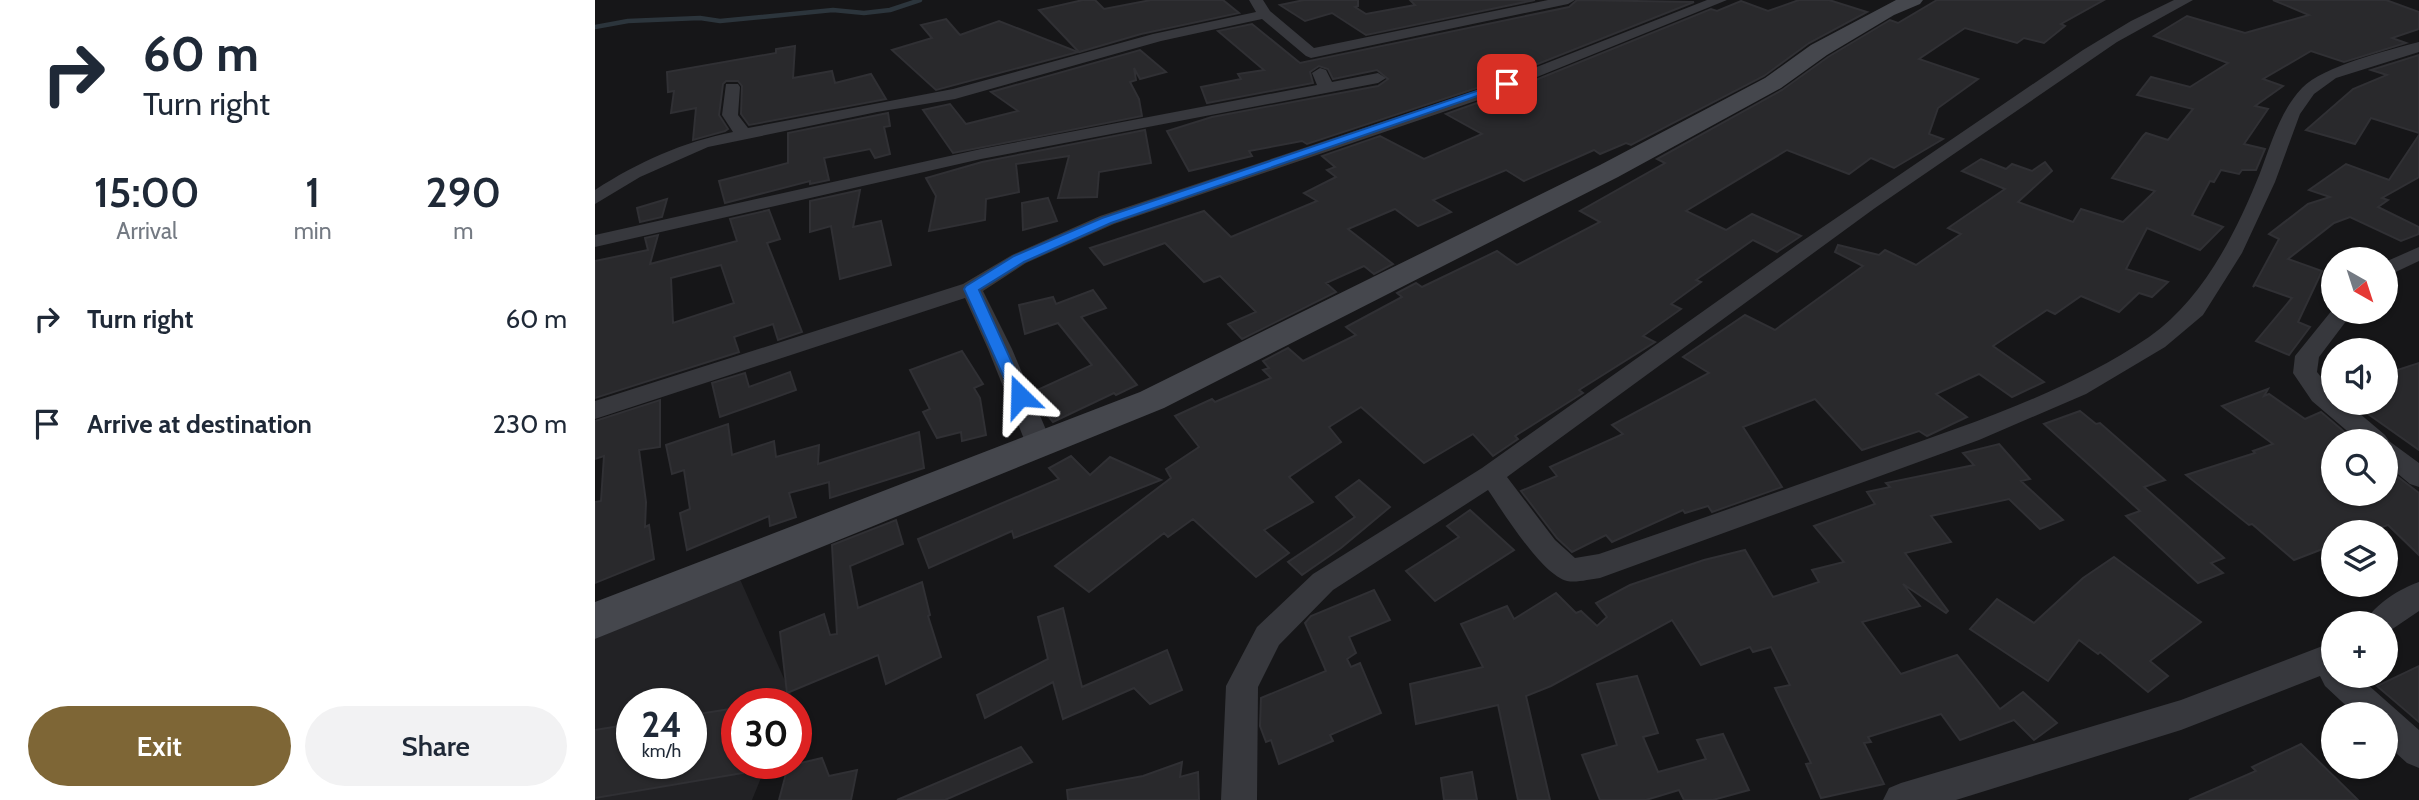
<!DOCTYPE html>
<html lang="en">
<head>
<meta charset="utf-8">
<style>
  :root { --surface:#fff; --page:#f2f2f3; --text:#1f2937; --muted:#747a83; --accent:#7e6636 }
  body { margin:0; font-family:Cabin,sans-serif; background:var(--page); color:var(--text); height:100vh; display:flex; flex-direction:column; font-size:26px; white-space:nowrap }
  * { box-sizing:border-box; margin:0 }
  p { font-size:23px; color:var(--muted) }
  .icon { flex:none; width:38px; height:38px; fill:none; stroke:currentColor; stroke-width:2; stroke-linecap:round; stroke-linejoin:round }
  .map { position:relative; flex:1; overflow:hidden }
  .sheet { display:flex; flex-direction:column; background:var(--surface); width:595px }
  .sheet>* { flex:none }
  .guide { background:#fff; color:var(--text); overflow:hidden }
  .needle { width:46px; rotate:141deg }
  .buttons { position:absolute; left:1726px; top:247px; display:grid; gap:14px }
  .buttons a { display:grid; place-items:center; width:77px; height:77px; border-radius:50%; background:var(--surface); box-shadow:0 2px 5px #0004; font-size:35px }
  .speed { position:absolute; left:21px; top:688px; display:flex; gap:14px; font-size:35px; font-weight:700; text-align:center }
  .speed>* { display:grid; place-content:center; width:91px; height:91px; border-radius:50%; background:var(--surface); box-shadow:0 2px 5px #0004; line-height:1 }
  .speed small { font-size:18px; font-weight:400 }
  .speed .limit { border:10px solid #d22; background:#fff; color:#111 }
  .pin { position:absolute; display:grid; place-items:center; width:60px; height:60px; color:#fff; margin:-30px; border-radius:14px; box-shadow:0 4px 10px #0006 }
  .me { position:absolute; width:77px; margin:-38px; rotate:338deg; stroke-linejoin:round; filter:drop-shadow(0 0 5px #0008) }
  .turn { display:flex; align-items:center; gap:24px; height:147px; padding:0 28px; font-size:32px }
  .turn .icon { width:91px; height:91px; stroke-width:2.5 }
  .turn b { display:block; font-size:49px; line-height:60px }
  .eta { display:flex; justify-content:space-evenly; align-items:center; height:119px; text-align:center }
  .eta b { font-size:42px; font-weight:600; line-height:49px }
  .primary-button { display:flex; gap:14px; margin-top:auto; padding:14px 28px }
  .primary-button a { flex:1; height:80px; border-radius:42px; background:var(--accent); color:#fff; font-size:28px; font-weight:600; line-height:80px; text-align:center }
  .primary-button a+a { background:var(--page); color:var(--text) }
  ul { padding:0; list-style:none }
  li { display:flex; align-items:center; gap:21px; height:105px; padding:0 28px }
  li div { flex:1 }
  li b { display:block; font-size:26px }
  li em { font-style:normal }
  main { display:flex; flex:1; min-height:0 }
  .map>svg:first-child { display:block }
  .built { fill:#222225; fill-rule:evenodd }
  .lines { fill:none; stroke-linecap:round; stroke-linejoin:round }
  .stream { stroke:#2c353c; stroke-width:4.5 }
  .building { fill:#29292c; stroke:#303034; stroke-width:2; fill-rule:evenodd }
  .street { fill:#37383d; fill-rule:evenodd }
  .secondary { fill:#45474d; fill-rule:evenodd }
  .route { fill:#1a73e8; stroke:#114b97; stroke-width:2 }
</style>
</head>
<body>
<main>
<section class="sheet">
<div class="guide">
<div class="turn"><svg class="icon" aria-label="right" viewBox="0 0 24 24"><path d="M7 20v-9h11M14 6l5 5-5 5"/></svg><div><b>60 m</b>Turn right</div></div>
</div>
<div class="eta">
<div><b>15:00</b><p>Arrival</p></div>
<div><b>1</b><p>min</p></div>
<div><b>290</b><p>m</p></div>
</div>
<ul>
<li><svg class="icon" aria-label="right" viewBox="0 0 24 24"><path d="M7 20v-9h11M14 6l5 5-5 5"/></svg><div><b>Turn right</b></div><em>60 m</em></li>
<li><svg class="icon" aria-label="arrive" viewBox="0 0 24 24"><path d="M6 21V4h12l-3 4 3 4H6"/></svg><div><b>Arrive at destination</b></div><em>230 m</em></li>
</ul>
<div class="primary-button"><a>Exit</a><a>Share</a></div>
</section>
<div class="map">
<svg width="1824" height="800" viewBox="0 0 1824 800">
  <rect width="100%" height="100%" fill="#161618"/>
  <path class="built" d="M144,577L198,699L196,703L142,704V763H172L157,800H0V639ZM37,704H96V763H37Z"/>
  <g class="lines">
    <path class="stream" d="M0,27L33,21L105,18L125,21L238,10L269,13L295,10L325,0"/>
  </g>
  <g class="building">
    <path d="M488,0H500L509,9L556,0H628L644,13L546,34L484,52L444,10Z"/>
    <path d="M709,0H763V6L760,7L771,14L820,5L815,0H940L771,35L737,13L710,21L685,5Z"/>
    <path d="M982,0L1099,2L882,88L712,144L707,141L654,151L657,156L594,171L572,131L617,117L783,86L793,79L782,70L738,79L733,69L724,66L715,72L718,83L612,103L606,87L646,79L643,74L669,70L623,31L657,24L705,63L974,7Z"/>
    <path d="M1204,0H1234L1272,12L1214,43L1169,76L1036,145L1031,143L1005,154L999,150L929,181L911,170L838,200L856,212L823,226L800,209L753,229L798,264L779,274L769,266L731,283L741,292L647,339L633,324L661,312L625,276L609,282L570,243L509,265L495,248L609,211L636,237L722,201L709,193L741,177L732,170L740,167L727,156L785,136L829,159L887,134L851,114L896,98L1116,9L1122,11L1146,1L1173,11Z"/>
    <path d="M1342,0H1509L1466,24L1470,26L1449,43L1429,38L1422,43L1370,28L1324,59L1383,79L1343,108L1334,134L1348,139L1299,168L1276,158L1254,174L1192,150L1091,211L1131,230L1157,214L1206,236L1182,252L1158,240L1101,280L1106,282L1076,304L1086,309L1048,336L1060,342L984,390L988,393L920,436L923,439L904,452L898,456L878,434L829,463L766,407L734,427L746,442L694,477L718,502L669,530L694,553L661,577L598,519L573,537L569,533L494,592L460,566L576,478L571,469L604,447L580,416L617,399L620,402L676,378L668,370L674,368L668,361L693,348L708,361L761,335L751,327L807,297L802,293L821,283L827,287L902,251L922,265L1005,222L985,211L1070,163L1062,159L1187,90L1233,57L1295,20L1303,23Z"/>
    <path d="M1678,0H1791L1824,12V29L1797,38L1811,43L1749,62L1716,51L1668,79L1688,86L1660,106L1673,109L1649,144L1670,149L1661,170H1647L1644,174L1626,170L1619,182L1615,181L1597,215L1628,227L1605,250L1552,228L1531,269L1573,282L1557,297L1544,293L1524,312L1486,296L1460,314L1452,310L1398,346L1449,382L1417,397L1384,374L1341,394L1372,417L1332,436L1324,431L1267,450L1220,399L1148,427L1187,487L1117,512L1113,506L1090,513L1088,510L1017,542L1011,535L977,552L962,538L926,491L962,476L955,467L1028,434L1017,425L1114,373L1088,357L1150,315L1180,330L1268,266L1240,252L1243,245L1284,255L1290,250L1321,265L1366,234L1353,228L1410,189L1367,171L1386,159L1411,169L1417,164L1437,171L1450,162L1457,171L1423,202L1478,222L1486,209L1528,222L1560,191L1517,178L1548,136L1551,133L1573,140L1598,109L1542,95L1556,77L1595,87L1633,63L1559,36L1592,16L1650,33L1714,15Z"/>
    <path d="M351,19L365,35L404,21L483,52L341,90L297,50L337,38L326,25Z"/>
    <path d="M200,46L198,78L237,71L240,83L276,74L291,99L154,125L146,114L147,86L143,81H131L128,84L124,115L133,129L130,131L98,140L101,108L76,113L79,91L73,92L72,72L181,53V49Z"/>
    <path d="M545,50L571,72L545,79L539,68L541,80L535,82L544,99L547,116L358,153L328,110L355,104L371,124L423,111L396,92Z"/>
    <path d="M1824,55V133L1776,118L1760,144L1711,130L1758,89L1792,75L1776,70Z"/>
    <path d="M293,113L295,126L289,127L295,154L280,158L275,149L229,158L234,180L215,184V181L130,203L124,181L193,163V133Z"/>
    <path d="M550,130L556,163L504,172L502,197L463,198L474,156L421,164L424,192L391,199L390,220L334,231L341,196L331,178L387,162Z"/>
    <path d="M1824,135V177L1787,198L1793,200L1783,207L1824,227V234L1806,241L1755,217L1739,223L1693,259L1727,271L1703,322L1715,327L1694,355L1661,341L1697,298L1660,285L1658,287L1684,239L1674,234L1713,204L1735,197L1714,190L1751,164L1794,180Z"/>
    <path d="M265,190L258,227L286,221L296,265L245,279L236,226L215,232V201Z"/>
    <path d="M453,198L462,221L428,230L427,203Z"/>
    <path d="M72,199L67,217L45,222L42,208Z"/>
    <path d="M174,210L185,239L172,243L207,332L183,340L178,324L139,337L144,352L0,398V261L53,250L50,238L63,235L55,264L142,241L135,219ZM126,265L139,303L78,323L76,278Z"/>
    <path d="M498,290L511,308L486,317L542,385L521,395L519,393L458,422L443,404L438,392L497,365L463,323L430,334L424,305L458,297L461,304Z"/>
    <path d="M367,351L388,384L379,388L385,398L391,435L367,441L366,432L342,438L328,412L335,409L315,370Z"/>
    <path d="M1824,363V450L1756,402H1790V374Z"/>
    <path d="M195,372L201,390L125,417L117,383L150,373L154,387Z"/>
    <path d="M1673,389L1669,396L1674,394L1710,419L1726,412L1760,441H1738V494H1790V467L1824,493V555L1793,525L1772,532H1738V545L1699,560L1657,524L1654,525L1591,475L1660,453L1658,451L1678,444L1627,406Z"/>
    <path d="M65,400V447L44,450L51,502L50,527L54,525L59,559L0,583V502L6,501L9,456L0,459V421Z"/>
    <path d="M1485,411L1501,424L1505,423L1570,480L1549,487L1629,558L1616,563L1628,573L1603,583L1531,516L1545,511L1449,424Z"/>
    <path d="M133,424L137,455L179,441L181,457L224,445L223,464L324,432L329,468L235,498L234,482L194,493L201,517L175,526L174,516L92,550L85,513L95,509L89,470L77,474L71,445Z"/>
    <path d="M1404,444L1435,479L1426,481L1468,520L1445,529L1414,499L1336,516L1356,542L1310,553L1353,611L1351,613L1308,584L1325,606L1267,622L1306,674L1362,655L1405,709L1428,692L1462,723L1439,740L1419,720L1365,740L1346,714L1273,737L1276,742L1269,743L1289,784L1226,798L1211,764L1216,763L1180,688L1195,685L1176,647L1158,652L1155,647L1106,665L1077,620L956,686L931,696L955,800H923L903,705L821,724L815,684L888,667L866,624L912,606L919,619L961,593L981,613L986,611L1002,626L1012,617L1001,603L1035,585L1109,560L1150,550L1178,597L1224,582L1217,570L1249,562L1219,526L1280,504L1272,492L1295,487L1291,483L1379,465L1368,453Z"/>
    <path d="M476,456L495,475L515,457L566,480L419,538L417,531L334,568L323,539L464,479L454,468Z"/>
    <path d="M764,480L795,507L746,548L707,575L693,562L760,517L741,497Z"/>
    <path d="M875,510L919,550L840,601L811,571L864,537L852,526Z"/>
    <path d="M301,520L308,544L255,566L263,608L327,582L335,615L333,616L346,657L291,684L283,655L192,693L185,632L229,614L235,635L242,634L237,545Z"/>
    <path d="M1519,557L1606,622L1555,661L1573,676L1553,692L1505,652L1503,654L1484,640L1453,681L1375,629L1402,599L1439,623L1488,578Z"/>
    <path d="M779,590L795,620L754,637L761,653L752,659L756,667L765,663L786,713L735,735L738,741L684,764L676,740L671,742L665,726L666,698L731,671L710,623L716,616Z"/>
    <path d="M468,608L487,687L572,650L587,690L555,704L539,688L468,719L458,682L390,718L382,695L453,659L443,617Z"/>
    <path d="M1824,666V722L1782,686Z"/>
    <path d="M1042,676L1063,733L1048,737L1063,772L1111,759L1102,740L1128,734L1154,790L1118,800H1089L1084,790L1051,800H1005L987,755L1022,745L1002,684Z"/>
    <path d="M142,708V763H147L148,773L0,798V730L37,724V763H96V715Z"/>
    <path d="M1706,744L1763,800H1594L1661,771L1657,767Z"/>
    <path d="M426,747L437,762L350,800H302Z"/>
    <path d="M227,758L234,776L262,770L256,800H184L193,766Z"/>
    <path d="M587,762L585,777L603,772L604,800H473L472,790L548,776Z"/>
    <path d="M877,772L882,800H849L846,778Z"/>
  </g>
  <g class="lines">
    <g class="street">
      <path d="M654,0H668L675,11L719,48L953,0H980L973,4L716,58L711,56L667,19L566,41L360,99L282,112L113,147L45,177L0,204V190C43,162 88,142 138,132L127,115L131,84H143L145,87L143,115L153,128L358,89L558,34L661,12Z"/>
      <path d="M1112,0H1132L895,96L519,224L431,263L388,291L417,349L457,444L453,450L444,453L435,450L431,444L393,349L370,298L0,419V401L368,284L417,255L505,216L883,90Z"/>
      <path d="M1579,0H1598L1522,42L1280,208L912,477L960,540L980,558L1004,554C1097,522 1191,489 1284,456C1375,424 1473,392 1554,337C1608,299 1641,233 1665,173C1676,144 1685,111 1707,88C1728,66 1794,50 1824,42V52L1741,78L1719,94L1705,114L1680,182L1647,253L1608,315L1570,347L1491,394L1384,440L1005,578C995,579 982,583 972,581C947,575 908,512 893,490L738,590L684,645L663,687L662,800H626L631,686L662,627L718,574L887,468L1203,244L1488,50L1536,21Z"/>
      <path d="M725,68L731,70L737,82L783,73L791,78L783,83L386,159L0,247V235L386,149L722,85L717,73Z"/>
      <path d="M1824,247V261L1790,277V262Z"/>
      <path d="M1738,309V312H1758L1724,357L1722,372L1738,392V402H1751L1790,435L1794,441L1824,463V487L1815,484L1790,463V441H1764L1717,401L1698,373L1700,356Z"/>
      <path d="M1824,582V611L1790,634V623H1770C1778,605 1806,588 1824,582Z"/>
      <path d="M1738,642V676H1763L1824,730V768L1812,763L1790,743V714H1760L1730,686L1725,676L1586,730L1361,800H1288L1294,788L1306,783L1586,700Z"/>
    </g>
    <path class="secondary" d="M1301,0H1328L1325,4L1299,15L1232,55L1186,88L1023,177L569,408L0,639V602L545,392L1005,165L1170,78L1216,45Z"/>
  </g>
  <path class="route" d="M908,82L917,84L516,223L429,262L384,290L432,396L425,402L419,400L369,289L371,286L419,256L507,218Z"/>
</svg>
<div class="buttons">
<a><svg class="needle" viewBox="-14 -14 28 28"><path d="M0-13l5 13h-10z" fill="#e53935"/><path d="M0 13l5-13h-10z" fill="#747a83"/></svg></a>
<a><svg class="icon" aria-label="sound" viewBox="0 0 24 24"><path d="M4 9h4l5-4v14l-5-4H4zM17 9q2 3 0 6"/></svg></a>
<a><svg class="icon" aria-label="search" viewBox="0 0 24 24"><circle cx="10" cy="10" r="6"/><path d="M15 15l6 6"/></svg></a>
<a><svg class="icon" aria-label="layers" viewBox="0 0 24 24"><path d="M12 4l9 5-9 5-9-5zM3 14l9 5 9-5"/></svg></a>
<a>+</a>
<a>−</a>
</div>
<div class="speed"><div>24<small>km/h</small></div><div class="limit">30</div></div>
<div class="pin" style="left:912px;top:84px;background:#d93025"><svg class="icon" aria-label="arrive" viewBox="0 0 24 24"><path d="M6 21V4h12l-3 4 3 4H6"/></svg></div>
<svg class="me" style="left:425px;top:396px" viewBox="-20 -20 40 40"><path d="M0-17L14 15 0 8-14 15z" fill="#1a73e8" stroke="#fff" stroke-width="4"/></svg>
</div>
</main>
</body>
</html>
